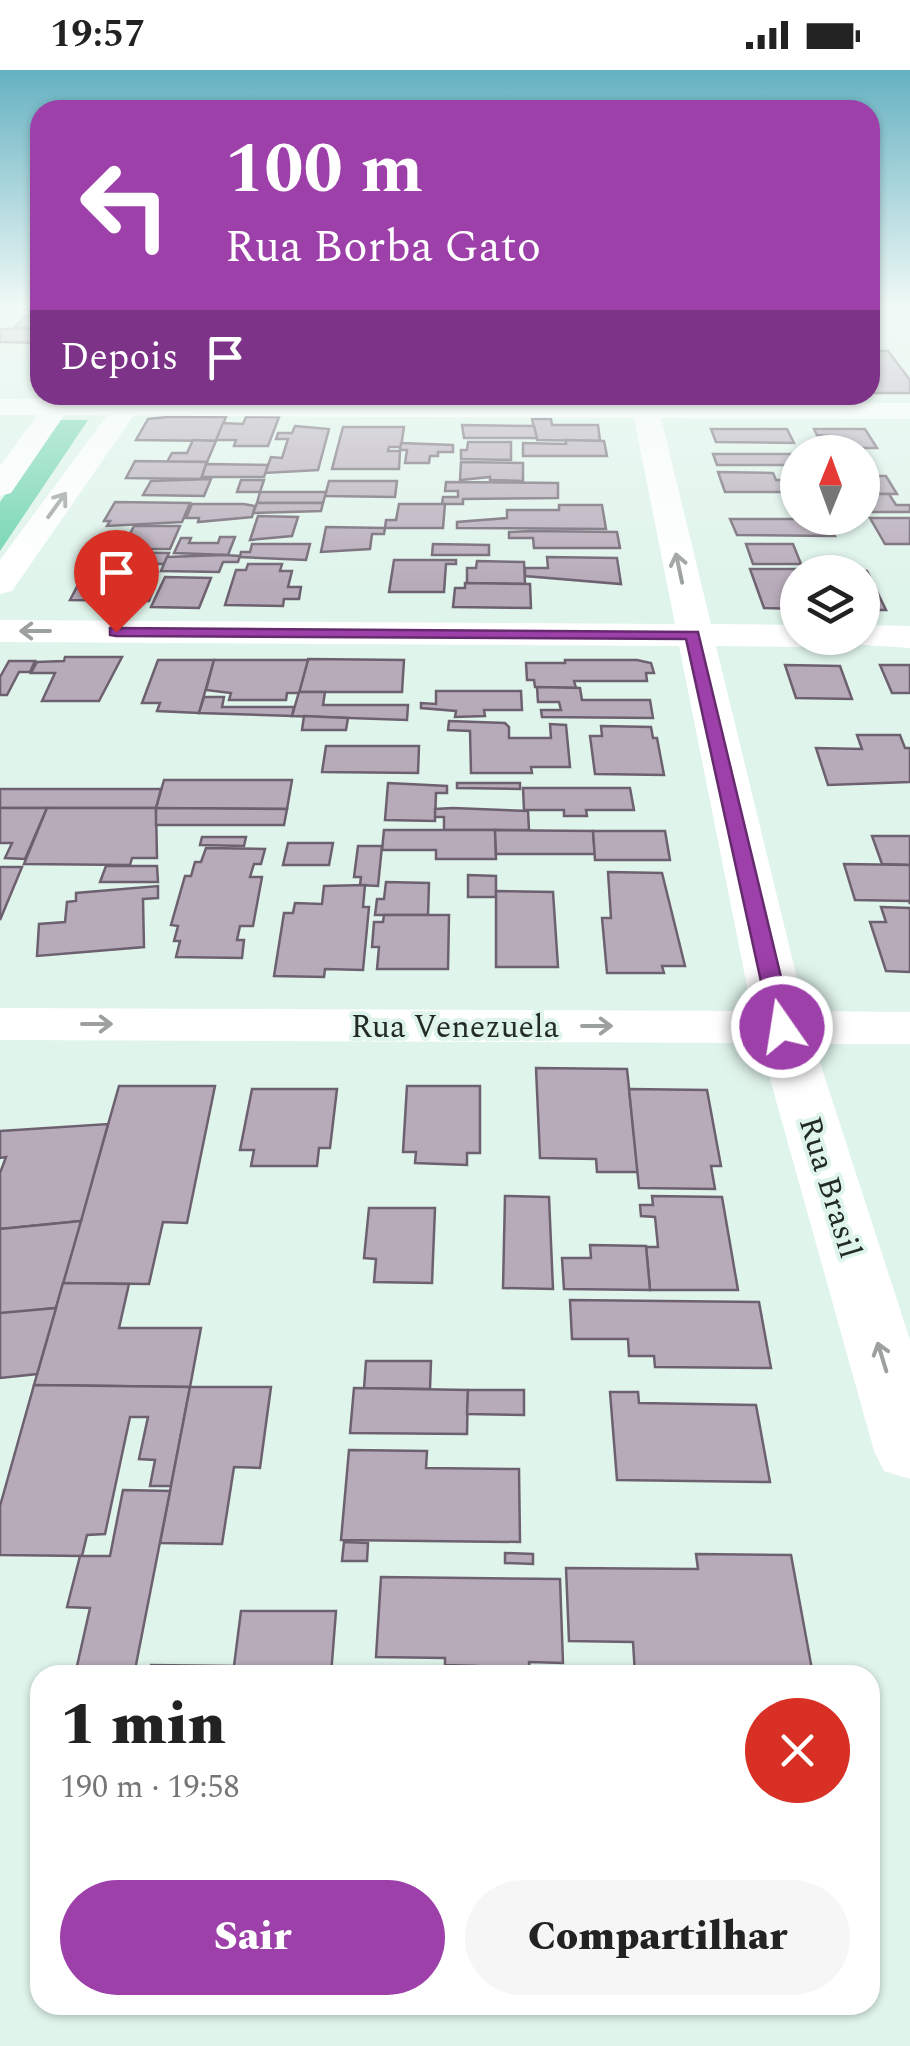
<!DOCTYPE html>
<html lang="pt">
<head>
<meta charset="utf-8">
<style>
  :root { --surface:#fff; --page:#f6f6f6; --text:#222; --muted:#767676; --accent:#9d40aa }
  body { margin:0; font-family:Spectral,serif; background:var(--page); color:var(--text); height:100vh; display:flex; flex-direction:column; font-size:38px; white-space:nowrap }
  * { box-sizing:border-box; margin:0 }
  p { font-size:32px; color:var(--muted) }
  .icon { flex:none; width:55px; height:55px; fill:none; stroke:currentColor; stroke-width:2; stroke-linecap:round; stroke-linejoin:round }
  .map { position:relative; flex:1; overflow:hidden }
  .side { position:absolute; left:30px; top:1595px; width:850px; height:350px; display:flex; flex-direction:column; background:var(--surface); border-radius:30px; box-shadow:0 2px 8px #0004 }
  .side>* { flex:none }
  .banner { position:absolute; left:30px; top:30px; width:850px; height:305px; border-radius:30px; box-shadow:0 2px 8px #0004; background:#9d40aa; color:#fff; overflow:hidden }
  .needle { width:65px; rotate:1deg }
  .tools { position:absolute; left:780px; top:365px; display:grid; gap:20px }
  .tools a { display:grid; place-items:center; width:100px; height:100px; border-radius:50%; background:var(--surface); box-shadow:0 2px 8px #0004; font-size:50px }
  .pin { position:absolute; display:grid; place-items:center; width:85px; height:85px; color:#fff; margin:-102px -42px; border-radius:50% 50% 50% 0; rotate:-45deg; box-shadow:0 0 10px #0007 }
  .pin .icon { rotate:45deg }
  .me { position:absolute; width:110px; margin:-55px; rotate:347deg; stroke-linejoin:round; filter:drop-shadow(0 0 8px #0008) }
  .turn { display:flex; align-items:center; gap:35px; height:210px; padding:0 30px; font-size:45px }
  .turn .icon { width:130px; height:130px; stroke-width:2.5 }
  .turn b { display:block; font-size:70px; line-height:85px }
  .then { display:flex; align-items:center; height:95px; padding:0 30px; background:#0003; gap:20px; font-size:38px }
  .round { display:grid; place-items:center; flex:none; width:105px; height:105px; border-radius:52px; background:var(--page) }
  .summary { display:flex; align-items:center; justify-content:space-between; height:170px; padding:0 30px }
  h1 { font-size:60px; font-weight:800; line-height:75px }
  .cta { display:flex; gap:20px; margin-top:auto; padding:20px 30px }
  .cta a { flex:1; height:115px; border-radius:60px; background:var(--accent); color:#fff; font-size:40px; font-weight:800; line-height:115px; text-align:center }
  .cta a+a { background:var(--page); color:var(--text) }
  .status { display:flex; justify-content:space-between; align-items:center; height:70px; padding:0 50px; background:var(--surface); direction:ltr }
  .status svg { height:28px; fill:currentColor }
  .map>svg:first-child { display:block }
  .green { fill:#6cd3ad }
  .building { fill:#b7aab9; stroke:#6d616f; stroke-width:2.5 }
  .lines { fill:none; stroke-linecap:round; stroke-linejoin:round }
  .minor { fill:#fff; fill-rule:evenodd }
  .secondary { fill:#fff; fill-rule:evenodd }
  .oneway { stroke:#9ca09e }
  .route { fill:#9d40aa; stroke:#662a6e; stroke-width:2.5 }
  .labels { text-anchor:middle; stroke-width:8; stroke-linejoin:round; paint-order:stroke }
  .street-label { font-size:32px; fill:#232b27; stroke:#dff4eb }
</style>
</head>
<body>
<div class="status"><b>19:57</b><svg viewBox="0 0 49 12"><path d="M0 12V9h3v3zM5 12V6h3v6zM10 12V3h3v9zM15 12V0h3v12zM26 1h20v11H26zM47 4h2v5h-2z"/></svg></div>
<div class="map">
<svg width="910" height="1976" viewBox="0 0 910 1976">
  <rect width="100%" height="100%" fill="#dff4eb"/>
  <path class="green" d="M57,350H88L0,481V432Z"/>
  <g class="building">
    <path d="M40,239V258H14L25,246H34Z"/>
    <path d="M0,259H40V273L0,272Z"/>
    <path d="M870,281H888L910,310V323H870Z"/>
    <path d="M168,347H226L216,371L136,370L148,349Z"/>
    <path d="M246,347H279L268,376H234L236,370H216L223,353L243,354Z"/>
    <path d="M532,349H551L552,355H598L600,371L537,370Z"/>
    <path d="M462,355L534,356L537,368H464Z"/>
    <path d="M295,356L329,359L318,400L265,403L271,387L282,388L288,369H276L278,363H292Z"/>
    <path d="M343,357H404L401,377H389L388,381H400L399,399H332Z"/>
    <path d="M711,359H787L794,373L716,372Z"/>
    <path d="M814,359H865L877,378H836L829,366L817,365Z"/>
    <path d="M193,370L216,371L207,392H167L172,383H187Z"/>
    <path d="M566,370L604,371L607,386H523V373L566,374Z"/>
    <path d="M468,372H511V390L461,389V380H467Z"/>
    <path d="M401,373L453,375V382H438V386H430L429,393H405L407,380H400Z"/>
    <path d="M713,384H798V395H717Z"/>
    <path d="M135,391L207,392L201,409L126,408Z"/>
    <path d="M461,392L523,393V411L490,410V407L460,410Z"/>
    <path d="M206,394L268,395L264,407H202Z"/>
    <path d="M718,402L773,403L776,410H793L798,422H725Z"/>
    <path d="M862,406H886L897,424H862Z"/>
    <path d="M211,409L204,426L143,425L151,411Z"/>
    <path d="M241,410H264L260,422H237Z"/>
    <path d="M329,411H397L395,427L325,426Z"/>
    <path d="M446,412L558,413V428L463,429V434H442L443,427H458V421H445Z"/>
    <path d="M260,422H326L323,433H257Z"/>
    <path d="M862,424H889L896,435H910V442H862Z"/>
    <path d="M115,432L190,433L182,452L107,456L110,451H104Z"/>
    <path d="M257,433H323L321,441L253,443Z"/>
    <path d="M192,434H244L255,436L252,447L198,452L199,448H186Z"/>
    <path d="M399,434H445L443,458H385L386,450H396Z"/>
    <path d="M559,435H602L606,459L457,458V452L507,448V440H559Z"/>
    <path d="M258,446L298,447L292,466L250,470Z"/>
    <path d="M870,448H910V474H885Z"/>
    <path d="M730,449H827L835,466L737,465Z"/>
    <path d="M134,456H180L170,479H122Z"/>
    <path d="M326,457L385,458L384,464H372L370,479L321,482Z"/>
    <path d="M533,461L617,462L620,478H534L533,468H509V462Z"/>
    <path d="M220,467H235L228,485L174,483L181,468H191L189,473H218Z"/>
    <path d="M252,474H310L306,490L240,487L241,482H250Z"/>
    <path d="M433,474L489,475V485H432Z"/>
    <path d="M746,474H793L801,494H753Z"/>
    <path d="M103,482L169,483L164,494L97,493Z"/>
    <path d="M223,485L240,486L238,492H223L219,502L161,501L167,487Z"/>
    <path d="M547,487L617,488L621,514L525,506V498H548Z"/>
    <path d="M394,490H456V494H446L444,522H389Z"/>
    <path d="M477,491L524,492L525,514L467,513V498H476Z"/>
    <path d="M248,494H282L280,501H292L288,517H301L299,529H284L283,536L225,535L236,500H246Z"/>
    <path d="M750,499H798V539L764,538Z"/>
    <path d="M817,501H867L886,540H862V502Z"/>
    <path d="M165,507L211,508L199,538L151,537Z"/>
    <path d="M80,511L156,513L149,531L70,530Z"/>
    <path d="M465,513L530,514L531,538L453,537L455,518H465Z"/>
    <path d="M65,587H122L99,631H42L55,603H31L37,592L64,591Z"/>
    <path d="M308,589L404,590L402,622H299Z"/>
    <path d="M158,590H214L199,643L157,641L160,633H142Z"/>
    <path d="M214,590H308L299,623H287L286,630H229L231,623L206,620Z"/>
    <path d="M565,590H637L651,593L654,603H646L647,611H574L576,618L535,617L534,610H527L526,593H565Z"/>
    <path d="M9,591H35L30,602H19L7,625H0V607Z"/>
    <path d="M785,595L840,596L852,629L796,628Z"/>
    <path d="M880,595H910V623H892Z"/>
    <path d="M537,617L580,618L582,630H650L653,648L542,647L541,640H561L559,632H538Z"/>
    <path d="M436,621H521L522,640H484L485,646L455,647L456,641L421,638V633L436,634Z"/>
    <path d="M299,622H325L323,635H408L407,650L292,646Z"/>
    <path d="M204,627H224L222,637H294L292,646L199,643Z"/>
    <path d="M304,646L348,648L346,660H302Z"/>
    <path d="M449,651L505,653L509,657V668H551L550,654L566,655L570,697H531L532,703H471L470,661L448,660Z"/>
    <path d="M601,656L651,657L653,668H657L664,705L595,704L590,666H602Z"/>
    <path d="M857,665H900L905,678H910V712L828,715L816,678L862,679Z"/>
    <path d="M326,676H419L418,703L322,702Z"/>
    <path d="M164,710H292L287,739L156,738Z"/>
    <path d="M388,713L447,716V723H436L435,751L385,750Z"/>
    <path d="M457,713H520V719L457,718Z"/>
    <path d="M523,718H630L634,740H586L587,746H564V740H524Z"/>
    <path d="M0,719H161L156,738H0Z"/>
    <path d="M0,738H47L25,789L5,788L12,773H0Z"/>
    <path d="M47,738H156L157,788H132L130,795L24,794Z"/>
    <path d="M156,738L287,739L284,755H156Z"/>
    <path d="M453,738L528,741L529,760H444V747H435V739Z"/>
    <path d="M384,760H495L496,789H436V780H382Z"/>
    <path d="M495,760L593,761L595,784H496Z"/>
    <path d="M593,761H665L670,790H595Z"/>
    <path d="M872,766H910V795L882,794Z"/>
    <path d="M202,767H246L244,776L200,775Z"/>
    <path d="M288,773H333L329,795H283Z"/>
    <path d="M358,776H382L378,816L360,815L361,807H354Z"/>
    <path d="M206,778L265,779L261,794H254L250,807H262L253,856H240L237,870H244L242,888L176,887L180,871H174L178,856L171,855L185,806H191L195,792H201Z"/>
    <path d="M844,794L910,795V834L909,831L855,830Z"/>
    <path d="M106,796H157L158,812H100Z"/>
    <path d="M0,797H22L0,850Z"/>
    <path d="M608,802L662,803L685,896H662L664,903H607L602,848H611Z"/>
    <path d="M468,805L496,806V827H468Z"/>
    <path d="M386,812L429,813L428,845H375L377,829H384Z"/>
    <path d="M365,815L363,837H369L363,900L325,899L324,907L274,906L284,843H293L295,833L322,834L324,816Z"/>
    <path d="M158,816V828L143,829L144,877L37,886L39,854L65,852L67,832L76,831V823Z"/>
    <path d="M496,821L553,822L558,897H496Z"/>
    <path d="M881,837L910,838V902L886,901L870,852H886Z"/>
    <path d="M384,845H449L448,899H377L379,877H372L374,852H383Z"/>
    <path d="M536,998L627,999L638,1102H597L596,1089L540,1088Z"/>
    <path d="M119,1016H215L187,1153L163,1152L149,1214L63,1213Z"/>
    <path d="M407,1016H480V1083H467V1095L415,1093L416,1082H403Z"/>
    <path d="M252,1019H337L330,1078H319L317,1096H251L254,1080H240Z"/>
    <path d="M629,1019L707,1020L721,1096H711L715,1119L639,1118Z"/>
    <path d="M108,1054L81,1151L0,1159V1103L6,1087L0,1088V1061Z"/>
    <path d="M505,1126L549,1127L553,1219L503,1218Z"/>
    <path d="M652,1126L722,1127L738,1220H650L646,1177H658L655,1147L641,1146L640,1135H653Z"/>
    <path d="M369,1138H435L432,1213L374,1212L376,1189L364,1188Z"/>
    <path d="M81,1151L56,1238L0,1244V1159Z"/>
    <path d="M590,1175L646,1176L650,1220L564,1219L562,1188H591Z"/>
    <path d="M63,1213L129,1214L119,1258H201L190,1317L34,1315Z"/>
    <path d="M570,1230L759,1232L771,1298L655,1297L654,1286H629L628,1269H572Z"/>
    <path d="M56,1238L37,1304L0,1308V1243Z"/>
    <path d="M366,1291H431L430,1319L364,1318Z"/>
    <path d="M34,1315L190,1317L171,1416H150L155,1390L139,1389L148,1347H130L105,1464L87,1465L82,1486L0,1485V1436Z"/>
    <path d="M190,1317H271L260,1398L234,1397L222,1474L160,1473Z"/>
    <path d="M354,1318L468,1320L467,1364L350,1363Z"/>
    <path d="M468,1320H524V1345L467,1344Z"/>
    <path d="M610,1322H638L639,1333L756,1335L770,1412L617,1410Z"/>
    <path d="M349,1380L427,1381L426,1398L519,1399L520,1472L341,1470Z"/>
    <path d="M123,1420L170,1421L134,1605H75L90,1538L67,1537L80,1486H110Z"/>
    <path d="M344,1472L368,1473L367,1491H342Z"/>
    <path d="M505,1483L533,1484V1494L505,1493Z"/>
    <path d="M696,1484L791,1485L813,1605L635,1604L633,1572L569,1571L566,1498L698,1499Z"/>
    <path d="M381,1507L560,1509L563,1593L529,1592L530,1605H477V1596L445,1595V1588L376,1587Z"/>
    <path d="M241,1541H336L331,1605H149L151,1595L234,1596Z"/>
  </g>
  <g class="lines">
    <g class="minor">
      <path d="M629,325H655L657,332L910,333V349L661,348L711,554L798,555V568H815L811,574L798,577L716,576L805,941L910,942V974H814L910,1270V1409L884,1401L874,1381L760,973L0,970V938L752,941L679,576L0,572V550L675,554L634,348L0,345V329L630,332Z"/>
      <path d="M862,555L910,556V578L849,574L845,568H862Z"/>
    </g>
    <g class="secondary">
      <path d="M52,325H78L11,423L0,426V396Z"/>
      <path d="M122,325H148L12,521L0,524V490Z"/>
    </g>
  </g>
  <defs><path id="oneway-shaft" d="M-6 0H5M1.5-3L5.5 0L1.5 3" fill="none" stroke-width="1.6" stroke-linecap="round" stroke-linejoin="round" transform="scale(2.5)"/></defs>
  <g class="oneway">
    <use href="#oneway-shaft" transform="translate(57 435) rotate(-54)"/>
    <use href="#oneway-shaft" transform="translate(679 498) rotate(-102)"/>
    <use href="#oneway-shaft" transform="translate(35 561) rotate(-180)"/>
    <use href="#oneway-shaft" transform="translate(97 954)"/>
    <use href="#oneway-shaft" transform="translate(597 956)"/>
    <use href="#oneway-shaft" transform="translate(882 1287) rotate(-107)"/>
  </g>
  <linearGradient id="sky" x2="0" y2="1"><stop stop-color="#65b1c2"/><stop offset="0.46" stop-color="#f1faf6"/><stop offset="1" stop-color="#f1faf6" stop-opacity="0"/></linearGradient>
  <rect width="910" height="516" fill="url(#sky)"/>
  <path class="route" d="M110,558L698,562L793,957L782,964L771,957L686,569L116,566L110,565Z"/>
  <g class="labels">
    <g class="street-label">
      <text x="455" y="967">Rua Venezuela</text>
      <text transform="translate(831 1117) rotate(73)" y="11">Rua Brasil</text>
    </g>
  </g>
</svg>
<div class="tools">
<a><svg class="needle" viewBox="-14 -14 28 28"><path d="M0-13l5 13h-10z" fill="#e53935"/><path d="M0 13l5-13h-10z" fill="#767676"/></svg></a>
<a><svg class="icon" aria-label="layers" viewBox="0 0 24 24"><path d="M12 4l9 5-9 5-9-5zM3 14l9 5 9-5"/></svg></a>
</div>
<div class="pin" style="left:116px;top:562px;background:#d93025"><svg class="icon" aria-label="arrive" viewBox="0 0 24 24"><path d="M6 21V4h12l-3 4 3 4H6"/></svg></div>
<svg class="me" style="left:782px;top:957px" viewBox="-20 -20 40 40"><circle r="17" fill="#9d40aa" stroke="#fff" stroke-width="3"/><path d="M0-11L8 9 0 5-8 9z" fill="#fff"/></svg>
<div class="banner">
<div class="turn"><svg class="icon" aria-label="left" viewBox="0 0 24 24"><path d="M17 20v-9H6M10 6l-5 5 5 5"/></svg><div><b>100 m</b>Rua Borba Gato</div></div>
<div class="then">Depois<svg class="icon" aria-label="arrive" viewBox="0 0 24 24"><path d="M6 21V4h12l-3 4 3 4H6"/></svg></div>
</div>
<section class="side">
<div class="summary"><div><h1>1 min</h1><p>190 m · 19:58</p></div><a class="round" style="background:#d93025;color:#fff"><svg class="icon" aria-label="close" viewBox="0 0 24 24"><path d="M6 6l12 12M18 6L6 18"/></svg></a></div>
<div class="cta"><a>Sair</a><a>Compartilhar</a></div>
</section>
</div>
</body>
</html>
